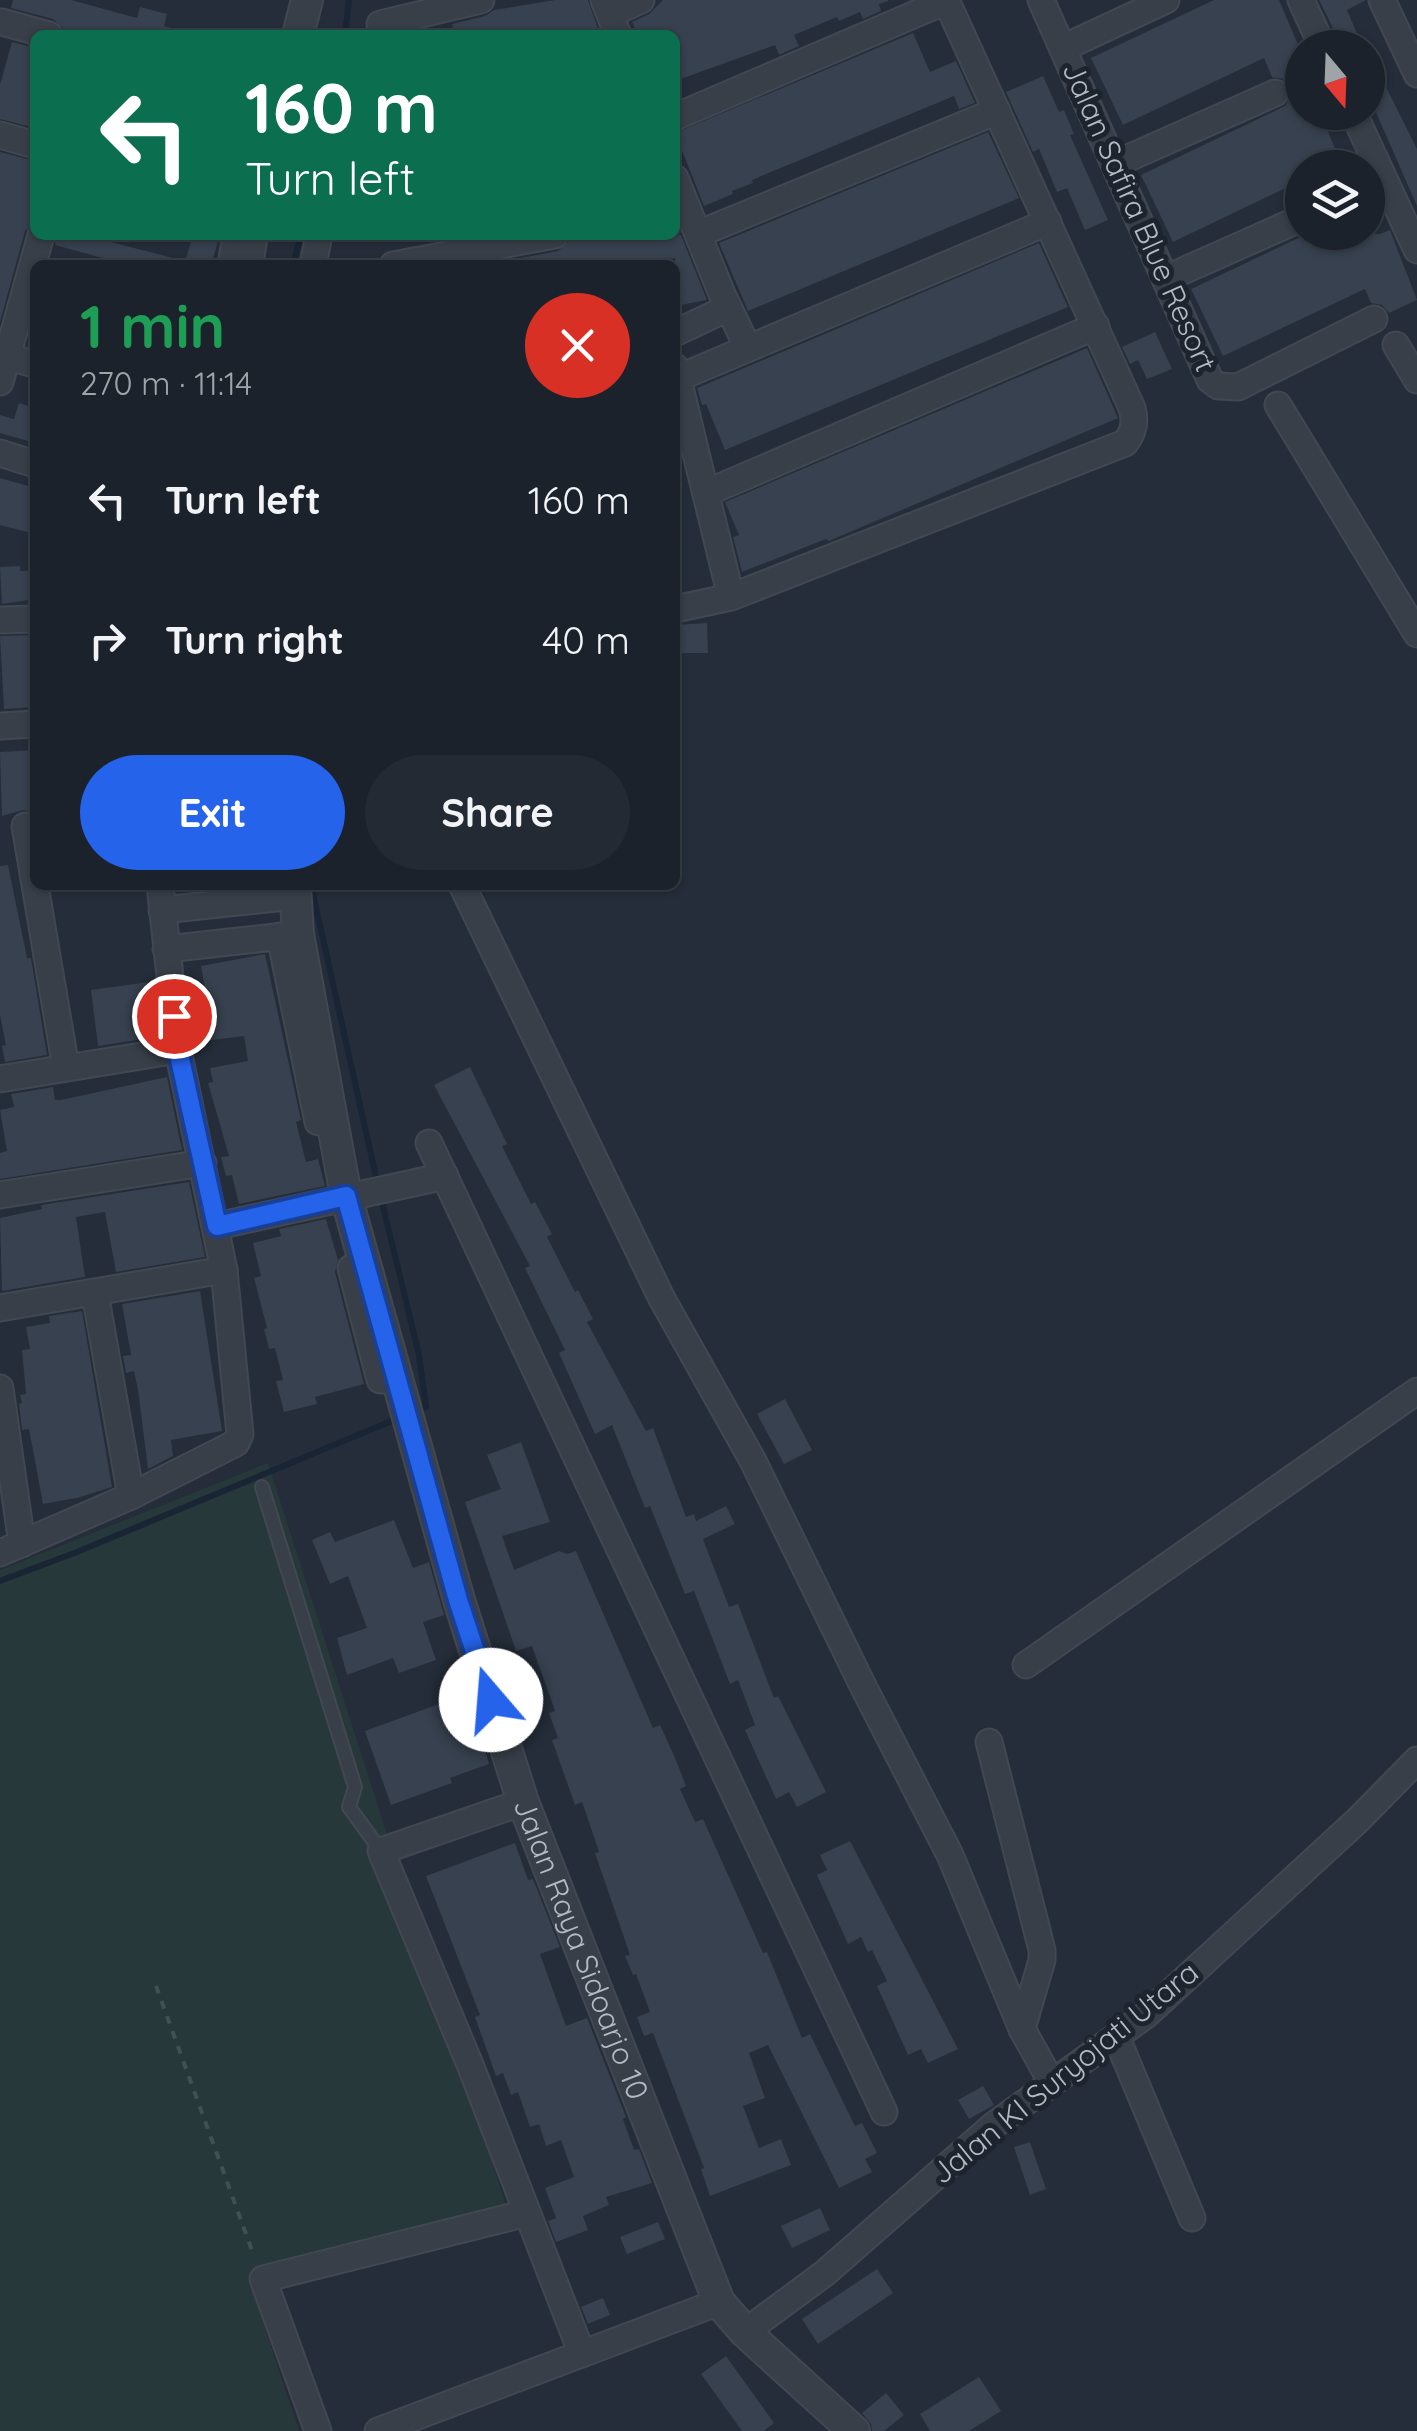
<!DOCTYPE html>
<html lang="en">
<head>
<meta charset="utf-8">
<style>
  :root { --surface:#1b222b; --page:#242a33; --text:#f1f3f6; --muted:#a0a4a9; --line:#393f47; --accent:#2563eb }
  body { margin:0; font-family:Quicksand,sans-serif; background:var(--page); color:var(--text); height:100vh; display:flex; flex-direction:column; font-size:38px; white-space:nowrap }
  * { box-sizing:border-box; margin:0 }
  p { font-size:32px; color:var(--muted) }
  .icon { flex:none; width:55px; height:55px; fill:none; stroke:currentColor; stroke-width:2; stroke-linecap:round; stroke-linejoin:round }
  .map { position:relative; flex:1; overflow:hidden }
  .panel { position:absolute; left:30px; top:260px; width:650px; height:630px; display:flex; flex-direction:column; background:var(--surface); border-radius:15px; box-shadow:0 2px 8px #0004,0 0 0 2px var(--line) }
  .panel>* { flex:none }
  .hud { position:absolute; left:30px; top:30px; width:650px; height:210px; border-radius:15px; box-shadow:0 2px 8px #0004,0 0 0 2px var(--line); background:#0b6e4f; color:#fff; overflow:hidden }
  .needle { width:65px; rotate:161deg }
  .buttons { position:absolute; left:1285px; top:30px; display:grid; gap:20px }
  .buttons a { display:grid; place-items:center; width:100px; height:100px; border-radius:50%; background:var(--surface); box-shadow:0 2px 8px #0004,0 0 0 2px var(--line); font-size:50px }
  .pin { position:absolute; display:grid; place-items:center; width:85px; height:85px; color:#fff; margin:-42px; border:5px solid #fff; border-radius:50%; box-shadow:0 2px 10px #0007 }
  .me { position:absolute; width:110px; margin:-55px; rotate:342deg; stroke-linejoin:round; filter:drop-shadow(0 0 8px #0008) }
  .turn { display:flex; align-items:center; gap:35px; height:210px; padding:0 50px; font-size:45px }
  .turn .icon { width:130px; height:130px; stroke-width:2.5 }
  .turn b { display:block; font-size:70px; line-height:85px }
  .round { display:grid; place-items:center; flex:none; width:105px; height:105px; border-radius:52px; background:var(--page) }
  .overview { display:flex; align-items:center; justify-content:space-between; height:170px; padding:0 50px }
  h1 { font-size:60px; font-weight:800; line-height:75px; color:#1e9e55 }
  .action { display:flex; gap:20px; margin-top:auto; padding:20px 50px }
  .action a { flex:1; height:115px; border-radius:60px; background:var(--accent); color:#fff; font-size:40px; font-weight:800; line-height:115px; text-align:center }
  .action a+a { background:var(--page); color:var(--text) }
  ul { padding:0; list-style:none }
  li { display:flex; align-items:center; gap:30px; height:140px; padding:0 50px }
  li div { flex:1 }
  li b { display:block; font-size:38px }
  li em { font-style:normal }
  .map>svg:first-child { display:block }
  .green { fill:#26383a }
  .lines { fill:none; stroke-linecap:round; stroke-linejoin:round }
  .stream { stroke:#192535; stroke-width:6 }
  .building { fill:#37414f }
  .service-casing { stroke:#414852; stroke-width:16 }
  .minor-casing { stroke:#414852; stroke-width:29 }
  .tertiary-casing { stroke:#414852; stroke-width:34 }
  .path { stroke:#3f5152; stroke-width:4; stroke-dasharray:8 8; stroke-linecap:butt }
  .service { stroke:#383f49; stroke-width:12 }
  .minor { stroke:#383f49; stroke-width:25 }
  .tertiary { stroke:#383f49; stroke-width:30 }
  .route-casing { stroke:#184099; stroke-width:25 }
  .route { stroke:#2563eb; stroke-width:18 }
  .labels { text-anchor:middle; stroke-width:10; stroke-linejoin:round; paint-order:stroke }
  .street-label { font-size:30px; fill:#b3bac5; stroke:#1d242e }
</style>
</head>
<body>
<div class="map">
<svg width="1417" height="2431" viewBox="0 0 1417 2431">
  <rect width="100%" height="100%" fill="#242d39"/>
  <path class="green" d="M268,1463L508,2212L248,2277L299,2431H0V1570Z"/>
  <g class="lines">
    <g class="stream">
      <path d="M345,35L349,0"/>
      <path d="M293,265L301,235"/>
      <path d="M311,885L378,1186"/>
      <path d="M381,1198L419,1355L426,1407L417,1410"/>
      <path d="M0,1581L77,1552L401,1417"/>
    </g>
  </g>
  <g class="building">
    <path d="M13,0H71L137,18L140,7L167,14L164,26L179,30L178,35H87L63,28L53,19L11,8Z"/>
    <path d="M555,0H588L599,32L581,35H454L452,24L485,16L494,10Z"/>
    <path d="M663,0H888V1L879,4L881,11L863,19L860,12L839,21L837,17L794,35L799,46L779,55L775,45L675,81V35H638L632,22L649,14Z"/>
    <path d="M1214,0H1279L1302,54V112H1320L1343,168H1302V180L1173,242L1141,175L1285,106L1291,96L1289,86L1284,79L1272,77L1264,58L1123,125L1091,58Z"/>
    <path d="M1319,0H1366L1347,10L1363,48H1343Z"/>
    <path d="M913,33L930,72L956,61L975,103L959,109L954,96L752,180L753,183L732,191L733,194L704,206L675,133Z"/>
    <path d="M12,42L35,48V128L0,119V85Z"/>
    <path d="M1368,51L1417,149V206L1368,94Z"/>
    <path d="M1043,76L1059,112L1064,110L1074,134L1070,135L1108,220L1085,230L1067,188L1057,192L1039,149L1033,152L1006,92Z"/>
    <path d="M988,132L1019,198L748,311L719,243Z"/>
    <path d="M0,152L35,161V220L25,231L0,322Z"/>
    <path d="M1390,230L1417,300L1389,313L1382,305L1371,303L1365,289L1223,356L1191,289L1311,232L1380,234Z"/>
    <path d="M57,235H96L95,238L181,260V265H128L55,245Z"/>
    <path d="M193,235H220L211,265H184Z"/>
    <path d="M603,235H681L707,300L675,306V258L634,265H483L558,251L570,241Z"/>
    <path d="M1039,243L1068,307L725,450L706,404L702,405L697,388Z"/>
    <path d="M1155,332L1172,369L1147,379L1138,360L1130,364L1122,347Z"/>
    <path d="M1087,348L1118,418L829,541L826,539L742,572L733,537L739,535L725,502Z"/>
    <path d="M19,403L35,408V443L0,433V415L14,419Z"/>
    <path d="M0,478L35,488V517L31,533L0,525Z"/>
    <path d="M20,566V571L35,570V599L2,604L0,567Z"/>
    <path d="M707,623L708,653H675V625Z"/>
    <path d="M35,635V707L4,709L0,636Z"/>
    <path d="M35,750V813L23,810L2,816L0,752Z"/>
    <path d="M8,865L27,958H31L47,1055L5,1062L2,1046L6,1045L0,1015V866Z"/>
    <path d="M265,954L301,1120L296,1122L306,1162L318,1159L325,1186L239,1204L232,1175L226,1176L221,1157L229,1156L208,1083L213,1082L210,1068L248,1061L244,1036L203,1041L191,997L206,994L201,966Z"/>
    <path d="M149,982L156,1037L98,1046L91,990Z"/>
    <path d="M470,1067L507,1144L502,1146L531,1204L535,1202L552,1234L547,1237L575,1292L578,1290L593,1319L587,1322L646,1431L653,1428L686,1517L694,1514L696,1521L726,1506L735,1524L703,1539L729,1607L738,1604L774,1698L778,1696L826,1792L797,1807L789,1792L776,1799L745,1730L755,1725L738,1680L730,1684L694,1591L685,1594L650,1506L645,1508L612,1425L595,1434L559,1353L565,1350L525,1268L530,1266L434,1085Z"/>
    <path d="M167,1077L182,1150L0,1179V1153L7,1151L0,1110L14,1107L11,1094L53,1087L55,1100H61Z"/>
    <path d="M189,1182L205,1257L116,1272L105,1212L76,1217L85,1277L2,1291L0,1218L42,1209L41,1205Z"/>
    <path d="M326,1219L338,1260L335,1272L364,1384L315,1397L317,1404L284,1412L276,1381L283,1380L275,1348L269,1349L264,1329L267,1328L254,1278L261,1276L253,1243L281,1236L279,1229Z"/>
    <path d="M200,1291L222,1431L171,1440L173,1456L148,1469L138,1390L134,1371L126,1373L123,1356L131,1355L122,1304Z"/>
    <path d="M82,1311L112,1487L77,1498L43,1504L29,1429L22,1430L19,1404L22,1403L20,1395L26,1394L22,1350L30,1349L26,1327L50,1323L49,1316Z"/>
    <path d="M785,1399L812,1450L784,1464L757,1414Z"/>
    <path d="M521,1442L550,1522L502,1536L514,1570L559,1551L567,1554L576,1551L653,1728L660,1725L676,1760L686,1786L680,1789L695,1822L703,1819L763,1953L767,1952L802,2038L810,2034L855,2126L862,2123L877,2153L865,2159L872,2172L839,2188L768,2045L749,2053L765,2098L743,2106L759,2148L781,2139L791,2165L710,2196L701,2169L704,2168L653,2033L644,2036L637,2017L650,2012L636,1974L633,1975L625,1956L630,1955L595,1853L599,1852L591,1828L582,1802L575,1805L552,1740L558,1738L549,1713L555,1711L532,1646L516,1651L465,1502L501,1489L487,1455Z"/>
    <path d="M394,1520L413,1568L429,1562L444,1615L423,1622L436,1660L399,1673L393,1658L347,1675L337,1638L367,1628L348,1576L330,1584L312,1540L330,1532L335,1542Z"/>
    <path d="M469,1693L489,1764L450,1778L452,1783L391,1805L365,1731Z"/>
    <path d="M850,1841L958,2049L928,2063L921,2049L908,2055L877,1986L887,1981L872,1950L868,1952L861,1937L848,1944L817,1875L827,1870L820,1855Z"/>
    <path d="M515,1843L528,1880L533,1879L560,1947L540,1954L566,2026L587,2018L626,2117L623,2119L634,2150L639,2149L652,2183L606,2197L609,2205L583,2216L588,2230L556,2242L548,2221L556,2218L545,2188L574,2177L561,2140L546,2146L539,2124L530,2127L518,2092L511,2095L503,2073L496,2076L475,2017L480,2015L426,1876Z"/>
    <path d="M983,2086L994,2105L969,2119L958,2100Z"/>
    <path d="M1030,2142L1046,2189L1030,2195L1014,2147Z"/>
    <path d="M820,2208L830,2230L792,2248L781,2226Z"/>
    <path d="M658,2222L665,2239L627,2254L620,2237Z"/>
    <path d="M877,2269L893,2293L818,2344L802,2319Z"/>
    <path d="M603,2298L610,2315L588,2324L581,2307Z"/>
    <path d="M726,2356L774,2423L764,2431H742L701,2374Z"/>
    <path d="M979,2377L1001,2411L969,2431H930L920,2414Z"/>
    <path d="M886,2393L904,2415L884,2431H872L871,2424L862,2413Z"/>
  </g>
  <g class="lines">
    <g class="service-casing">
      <path id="service" d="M262,1487L355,1787L349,1807L381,1851"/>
    </g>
    <g class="minor-casing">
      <g id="minor">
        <path d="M604,0L618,35"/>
        <path d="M1041,0L1210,380L1218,386L1238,387L1374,319"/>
        <path d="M1301,0L1323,48"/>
        <path d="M1382,0L1417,74"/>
        <path d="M610,14L641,0"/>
        <path d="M2,22L49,35"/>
        <path d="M380,24L481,0"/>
        <path d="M1063,48L1166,0"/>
        <path d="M1353,112L1417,250"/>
        <path d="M675,117L946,1"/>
        <path d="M0,135L35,145"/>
        <path d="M1115,164L1275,93"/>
        <path d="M675,178L722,294L748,348"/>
        <path d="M698,234L997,111"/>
        <path d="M231,265L236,235"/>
        <path d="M313,265L319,235"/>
        <path d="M393,265L555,235"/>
        <path d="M1167,278L1302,218"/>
        <path d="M675,333L728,308"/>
        <path d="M1396,345L1417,380"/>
        <path d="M7,357L35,364"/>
        <path d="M675,367L731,597"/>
        <path d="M678,378L1048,222"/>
        <path d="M0,382L41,235"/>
        <path d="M1278,405L1417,634"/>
        <path d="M0,453L35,464"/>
        <path d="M706,493L1096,326"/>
        <path d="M675,609L731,597L1125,443C1134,432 1136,422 1132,408L946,0"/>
        <path d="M0,620L35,619"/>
        <path d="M0,726L35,724"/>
        <path d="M25,826L66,1068"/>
        <path d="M462,885L661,1297L753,1461L863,1686L950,1855L1022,2029L1052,2083"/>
        <path d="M162,910L295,896"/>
        <path d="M280,936L318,1122"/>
        <path d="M166,949L293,935"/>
        <path d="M0,1079L178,1050"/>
        <path d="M429,1143L884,2112"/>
        <path d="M0,1195L203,1163"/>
        <path d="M217,1226L445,1176"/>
        <path d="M351,1268L380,1380H396"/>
        <path d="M95,1293L131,1496"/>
        <path d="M0,1308L224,1270"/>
        <path d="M0,1388L22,1544"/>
        <path d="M0,1553L131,1496L236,1443L240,1434L224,1270L178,1050L160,885"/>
        <path d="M1026,1665L1417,1391"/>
        <path d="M989,1742L1042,1950V1960L1022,2029"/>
        <path d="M523,1802L381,1851L471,2067L582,2354"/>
        <path d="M1116,2036L1192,2218"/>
        <path d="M745,2332L825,2273L994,2125L1146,2015L1358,1820L1417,1760"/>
        <path d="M318,2431L263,2279L527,2213"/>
        <path d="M378,2431L719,2302"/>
      </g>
    </g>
    <g class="tertiary-casing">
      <g id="tertiary">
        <path d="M298,35L307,0"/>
        <path d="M247,265L252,235"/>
        <path id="s1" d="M295,885L298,934L346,1196L459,1600L523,1802L719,2302L745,2332L854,2431"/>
      </g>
    </g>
    <path class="path" d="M156,1986L254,2256"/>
    <use href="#service" class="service"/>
    <use href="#minor" class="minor"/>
    <use href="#tertiary" class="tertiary"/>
  </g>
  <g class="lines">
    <g class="route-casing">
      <path id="route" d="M174,1016L178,1050L217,1226L346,1196L458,1600L491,1700"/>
    </g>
    <use href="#route" class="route"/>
  </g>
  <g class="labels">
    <g class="street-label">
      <text transform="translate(1139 217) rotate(66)" y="10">Jalan Safira Blue Resort</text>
      <text dy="10" stroke="none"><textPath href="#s1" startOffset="1105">Jalan Raya Sidoarjo 10</textPath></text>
      <text transform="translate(1065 2073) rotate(-39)" y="10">Jalan KI Suryojati Utara</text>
    </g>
  </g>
</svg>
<div class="buttons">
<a><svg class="needle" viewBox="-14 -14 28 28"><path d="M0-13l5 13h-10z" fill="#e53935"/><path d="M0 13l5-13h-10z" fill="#a0a4a9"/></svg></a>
<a><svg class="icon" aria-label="layers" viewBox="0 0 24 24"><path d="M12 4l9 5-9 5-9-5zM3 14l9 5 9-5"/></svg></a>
</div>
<div class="pin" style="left:174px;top:1016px;background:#d93025"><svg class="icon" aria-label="arrive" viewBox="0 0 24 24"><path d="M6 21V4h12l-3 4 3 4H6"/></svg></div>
<svg class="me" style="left:491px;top:1700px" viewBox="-20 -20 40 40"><circle r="19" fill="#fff"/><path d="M0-13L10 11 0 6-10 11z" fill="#2563eb"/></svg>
<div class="hud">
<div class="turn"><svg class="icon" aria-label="left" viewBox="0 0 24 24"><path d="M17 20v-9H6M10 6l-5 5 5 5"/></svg><div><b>160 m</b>Turn left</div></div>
</div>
<section class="panel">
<div class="overview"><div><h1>1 min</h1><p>270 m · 11:14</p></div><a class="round" style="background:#d93025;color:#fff"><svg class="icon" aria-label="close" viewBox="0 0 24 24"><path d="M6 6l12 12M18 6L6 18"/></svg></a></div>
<ul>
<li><svg class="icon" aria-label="left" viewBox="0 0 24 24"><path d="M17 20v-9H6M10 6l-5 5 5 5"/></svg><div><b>Turn left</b></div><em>160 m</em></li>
<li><svg class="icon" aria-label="right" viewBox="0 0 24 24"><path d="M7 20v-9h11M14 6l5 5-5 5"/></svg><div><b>Turn right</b></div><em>40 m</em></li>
</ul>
<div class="action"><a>Exit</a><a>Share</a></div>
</section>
</div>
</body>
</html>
